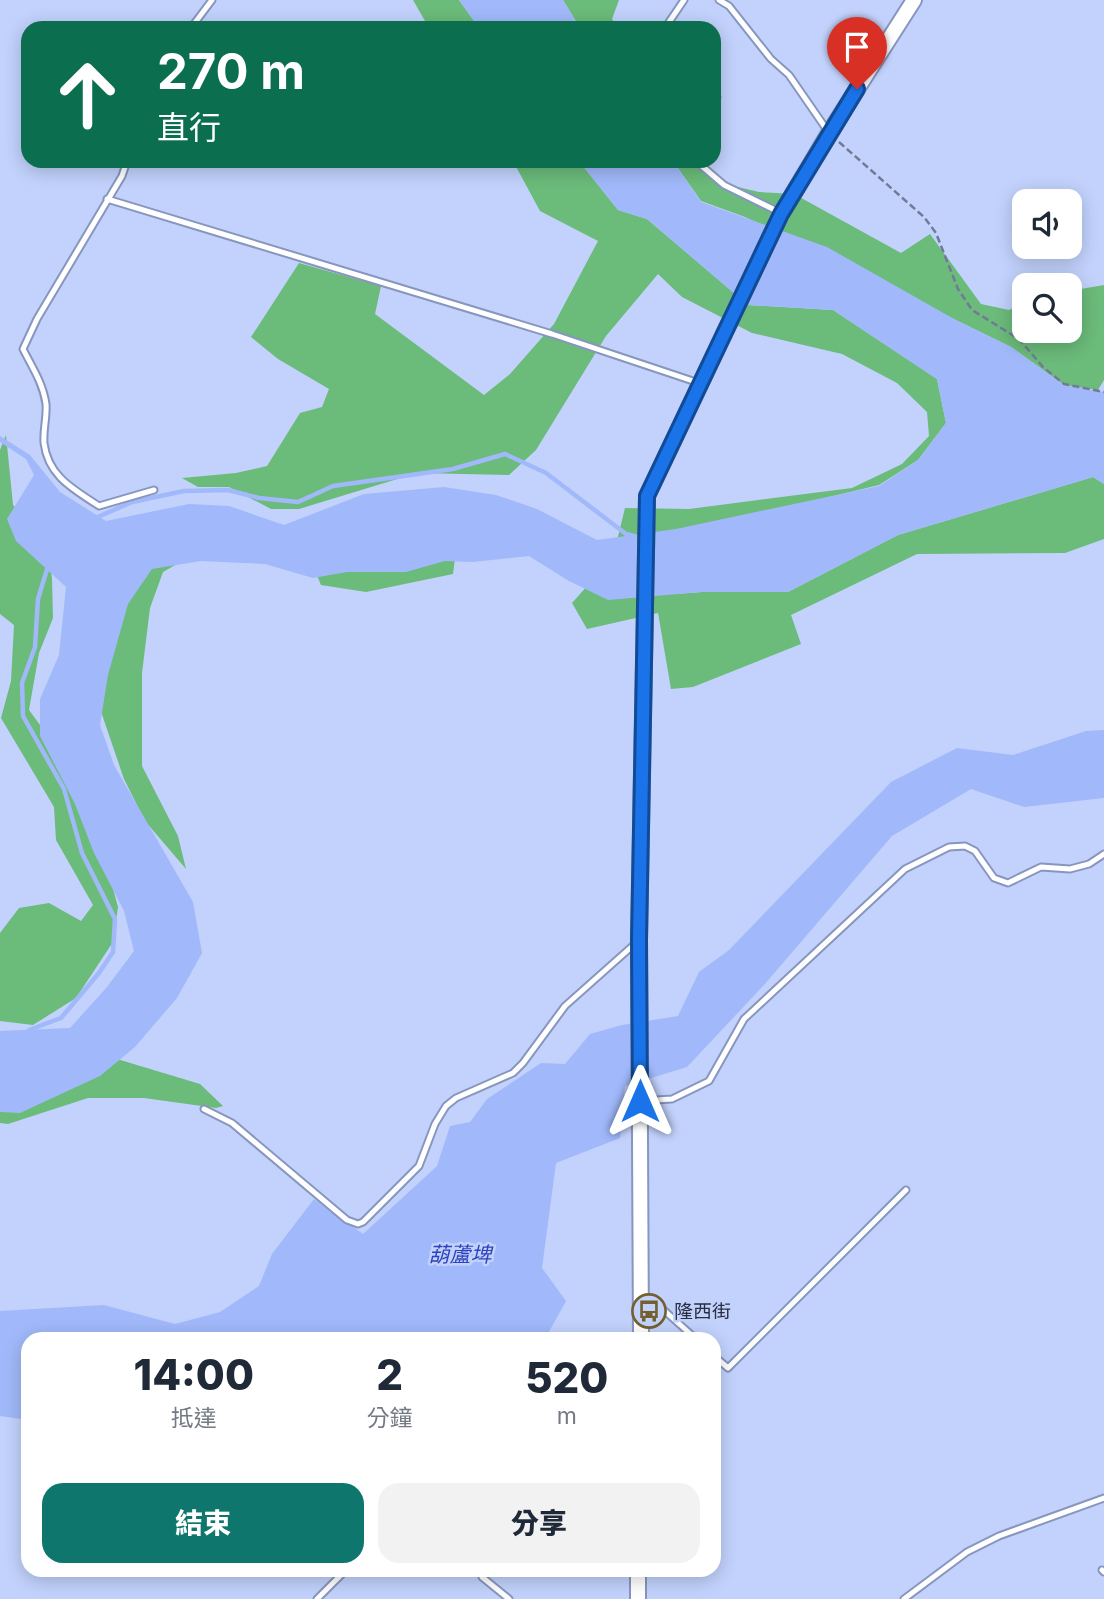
<!DOCTYPE html>
<html lang="zh-TW">
<head>
<meta charset="utf-8">
<style>
  :root { --surface:#fff; --page:#f2f2f3; --text:#1f2937; --muted:#747a83; --accent:#0f766e }
  body { margin:0; font-family:Inter,"Noto Sans TC",sans-serif; background:var(--page); color:var(--text); height:100vh; display:flex; flex-direction:column; font-size:26px; white-space:nowrap }
  * { box-sizing:border-box; margin:0 }
  p { font-size:23px; color:var(--muted) }
  .icon { flex:none; width:38px; height:38px; fill:none; stroke:currentColor; stroke-width:2; stroke-linecap:round; stroke-linejoin:round }
  .map { position:relative; flex:1; overflow:hidden }
  .sheet { position:absolute; left:21px; top:1332px; width:700px; height:245px; display:flex; flex-direction:column; background:var(--surface); border-radius:21px; box-shadow:0 4px 18px #0003 }
  .sheet>* { flex:none }
  .banner { position:absolute; left:21px; top:21px; width:700px; height:147px; border-radius:21px; box-shadow:0 4px 18px #0003; background:#0b6e4f; color:#fff; overflow:hidden }
  .fabs { position:absolute; left:1012px; top:189px; display:grid; gap:14px }
  .fabs a { display:grid; place-items:center; width:70px; height:70px; border-radius:14px; background:var(--surface); box-shadow:0 4px 18px #0003; font-size:35px }
  .pin { position:absolute; display:grid; place-items:center; width:60px; height:60px; color:#fff; margin:-72px -30px; border-radius:50% 50% 50% 0; rotate:-45deg; box-shadow:0 0 7px #0007 }
  .pin .icon { rotate:45deg }
  .me { position:absolute; width:77px; margin:-38px; rotate:0deg; stroke-linejoin:round; filter:drop-shadow(0 0 5px #0008) }
  .turn { display:flex; align-items:center; gap:24px; height:147px; padding:0 21px; font-size:32px }
  .turn .icon { width:91px; height:91px; stroke-width:2.5 }
  .turn b { display:block; font-size:49px; line-height:60px }
  .eta { display:flex; justify-content:space-evenly; align-items:center; height:119px; text-align:center }
  .eta b { font-size:42px; font-weight:800; line-height:49px }
  .cta { display:flex; gap:14px; margin-top:auto; padding:14px 21px }
  .cta a { flex:1; height:80px; border-radius:21px; background:var(--accent); color:#fff; font-size:28px; font-weight:800; line-height:80px; text-align:center }
  .cta a+a { background:var(--page); color:var(--text) }
  .map>svg:first-child { display:block }
  .green { fill:#6bbb7a }
  .water { fill:#a1b9fa }
  .lines { fill:none; stroke-linecap:round; stroke-linejoin:round }
  .stream { stroke:#a1b9fa; stroke-width:4.5 }
  .service-casing { stroke:#8796be; stroke-width:9 }
  .tertiary-casing { stroke:#8796be; stroke-width:18 }
  .path { stroke:#717b98; stroke-width:2.5; stroke-dasharray:7 3.5; stroke-linecap:butt }
  .service { stroke:#fff; stroke-width:5 }
  .tertiary { stroke:#fff; stroke-width:14 }
  .route-casing { stroke:#114b97; stroke-width:18 }
  .route { stroke:#1a73e8; stroke-width:12 }
  .labels { text-anchor:middle; stroke-width:5; stroke-linejoin:round; paint-order:stroke }
  .poi-label { font-size:19px; fill:#282e3f; stroke:#c2d2fc; text-anchor:start }
  .water-label { font-size:21px; font-style:italic; fill:#2c43bd; stroke:#c2d2fc }
</style>
</head>
<body>
<div class="map">
<svg width="1104" height="1599" viewBox="0 0 1104 1599">
  <rect width="100%" height="100%" fill="#c2d2fc"/>
  <g class="green">
    <path d="M413,0H459L479,28H429Z"/>
    <path d="M563,0H619L612,19L618,28H580Z"/>
    <path d="M513,161H579L618,210L647,219L748,305L833,310L937,379L946,423L918,460L879,485L813,501L676,594L702,592H788L898,535L1093,477L1104,484V539L1065,553L917,554L791,615L801,644L693,687L671,689L658,613L587,629L572,603L613,557L625,508L689,509L852,488L902,464L929,436L927,412L897,383L842,354L752,333L682,297L658,274L606,336L536,450L509,475L417,473L299,509H271L229,487H198L182,478L236,473L267,466L300,413L322,407L329,389L278,359L251,337L299,263L381,286L375,314L484,395L510,374L554,324L598,241L540,211Z"/>
    <path d="M673,161H704L721,183L759,192L794,194L901,253L930,234L981,304L1009,310L1024,303V331H1069V291L1104,285V380L1098,390L1064,385L1011,347L745,217L701,201Z"/>
    <path d="M6,435L13,505L48,541L52,579L53,618L39,653L29,710L54,744L105,859L118,907L113,942L76,998L33,1025L0,1021V933L19,908L49,903L81,921L93,905L56,840L54,807L1,718L11,681L14,625L0,614V450Z"/>
    <path d="M191,556L163,572L150,608L142,673V766L178,836L186,869L145,821L124,779L94,691L145,559Z"/>
    <path d="M455,558L453,574L366,592L321,585L314,568Z"/>
    <path d="M117,1059L200,1084L223,1106L216,1108L144,1098H88L8,1124L0,1123V1079Z"/>
  </g>
  <g class="water">
    <path d="M459,0H563L580,28H479Z"/>
    <path d="M579,161H673L701,202L827,247L954,319L1011,347L1064,385L1104,392V484L1093,477L898,535L788,592H702L608,600L569,581L529,556L473,562L445,561L406,572H347L313,578L265,564L201,561L152,569L128,604L108,675L100,725L114,765L193,902L202,953L177,998L135,1047L100,1076L20,1113L0,1112V1031L70,1028L107,987L134,951L124,911L94,853L75,804L40,736V699L59,655L66,587L16,541L7,519L34,475L26,459L0,442V436L30,455L60,492L106,521L189,504L229,506L284,525L364,494L444,487L496,495L537,509L597,540L676,529L879,486L918,460L946,423L937,379L833,310L748,305L647,219L618,210Z"/>
    <path d="M1104,730V798L1024,807L971,789L892,836L764,985L687,1067L625,1086L620,1138L556,1163L542,1268L566,1301L545,1339H28V1420L0,1416V1311L104,1305L175,1324L220,1312L259,1286L272,1254L314,1199L363,1234L437,1166L450,1126L470,1122L487,1099L541,1063L565,1064L590,1034L622,1025L678,1016L699,972L729,950L891,782L957,748L1013,755L1086,731Z"/>
  </g>
  <g class="lines">
    <g class="stream">
      <path d="M93,519L132,502L184,491L228,490L259,498L298,502L333,486L453,469L505,454L546,473L626,534L634,536"/>
      <path d="M29,1030L61,1018L99,973L113,952L115,919L82,853L64,789L23,716L22,683L35,647L38,599L48,566"/>
    </g>
    <g class="service-casing">
      <g id="service">
        <path d="M719,0L729,6L771,59L789,75L827,130"/>
        <path d="M191,28L212,0"/>
        <path d="M665,28L684,0"/>
        <path d="M714,94L717,97"/>
        <path d="M127,161L122,176L37,319L23,349C32,367 43,383 46,404C47,417 43,430 44,443C48,476 73,489 99,506L154,490"/>
        <path d="M696,161L724,185L779,212"/>
        <path d="M107,199L552,334L699,383"/>
        <path d="M640,1101L672,1099L709,1081L744,1019L905,869L949,847L965,846L975,851L994,878L1008,883L1041,867L1070,869L1089,864L1104,854"/>
        <path d="M204,1109L232,1123L347,1220L358,1224L363,1222L419,1166L435,1124L446,1106L456,1098L513,1073L523,1063L565,1006L637,942"/>
        <path d="M644,1298L657,1304L696,1339"/>
        <path d="M714,1356L728,1368L906,1190"/>
        <path d="M1102,1570L1104,1572"/>
        <path d="M482,1577L509,1599"/>
        <path d="M317,1599L346,1570"/>
        <path d="M904,1599L967,1552L999,1536L1104,1498"/>
      </g>
    </g>
    <g class="tertiary-casing">
      <g id="tertiary">
        <path d="M641,1339L639,940L647,496L781,214L829,133L914,0"/>
        <path d="M638,1599V1570"/>
      </g>
    </g>
    <path class="path" d="M839,142L924,217L936,233L958,289L972,310L1019,339L1043,367L1064,384L1104,392"/>
    <use href="#service" class="service"/>
    <use href="#tertiary" class="tertiary"/>
  </g>
  <g class="lines">
    <g class="route-casing">
      <path id="route" d="M640,1101L639,940L647,496L781,214L857,89"/>
    </g>
    <use href="#route" class="route"/>
  </g>
  <defs>
    <g id="bus-ring" transform="scale(1.75)"><circle r="9.5" fill="#c2d2fc" stroke="#73602e" stroke-width="1.5"/><path d="M-5-6H5V4H4V6H2V4H-2V6H-4V4H-5ZM-3.5-4V0h7V-4ZM-3.5 1.2v1.5H-2V1.2ZM2 1.2v1.5H3.5V1.2Z" fill="#73602e"/></g>
  </defs>
  <g fill-rule="evenodd">
    <use href="#bus-ring" x="649" y="1311"/>
  </g>
  <g class="labels">
    <g class="poi-label">
      <text x="674" y="1318">隆西街</text>
    </g>
    <g class="water-label">
      <text x="460" y="1262">葫蘆埤</text>
    </g>
  </g>
</svg>
<div class="fabs">
<a><svg class="icon" aria-label="sound" viewBox="0 0 24 24"><path d="M4 9h4l5-4v14l-5-4H4zM17 9q2 3 0 6"/></svg></a>
<a><svg class="icon" aria-label="search" viewBox="0 0 24 24"><circle cx="10" cy="10" r="6"/><path d="M15 15l6 6"/></svg></a>
</div>
<div class="pin" style="left:857px;top:89px;background:#d93025"><svg class="icon" aria-label="arrive" viewBox="0 0 24 24"><path d="M6 21V4h12l-3 4 3 4H6"/></svg></div>
<svg class="me" style="left:640px;top:1101px" viewBox="-20 -20 40 40"><path d="M0-17L14 15 0 8-14 15z" fill="#1a73e8" stroke="#fff" stroke-width="4"/></svg>
<div class="banner">
<div class="turn"><svg class="icon" aria-label="ahead" viewBox="0 0 24 24"><path d="M12 20V5M6 11l6-6 6 6"/></svg><div><b>270 m</b>直行</div></div>
</div>
<section class="sheet">
<div class="eta">
<div><b>14:00</b><p>抵達</p></div>
<div><b>2</b><p>分鐘</p></div>
<div><b>520</b><p>m</p></div>
</div>
<div class="cta"><a>結束</a><a>分享</a></div>
</section>
</div>
</body>
</html>
